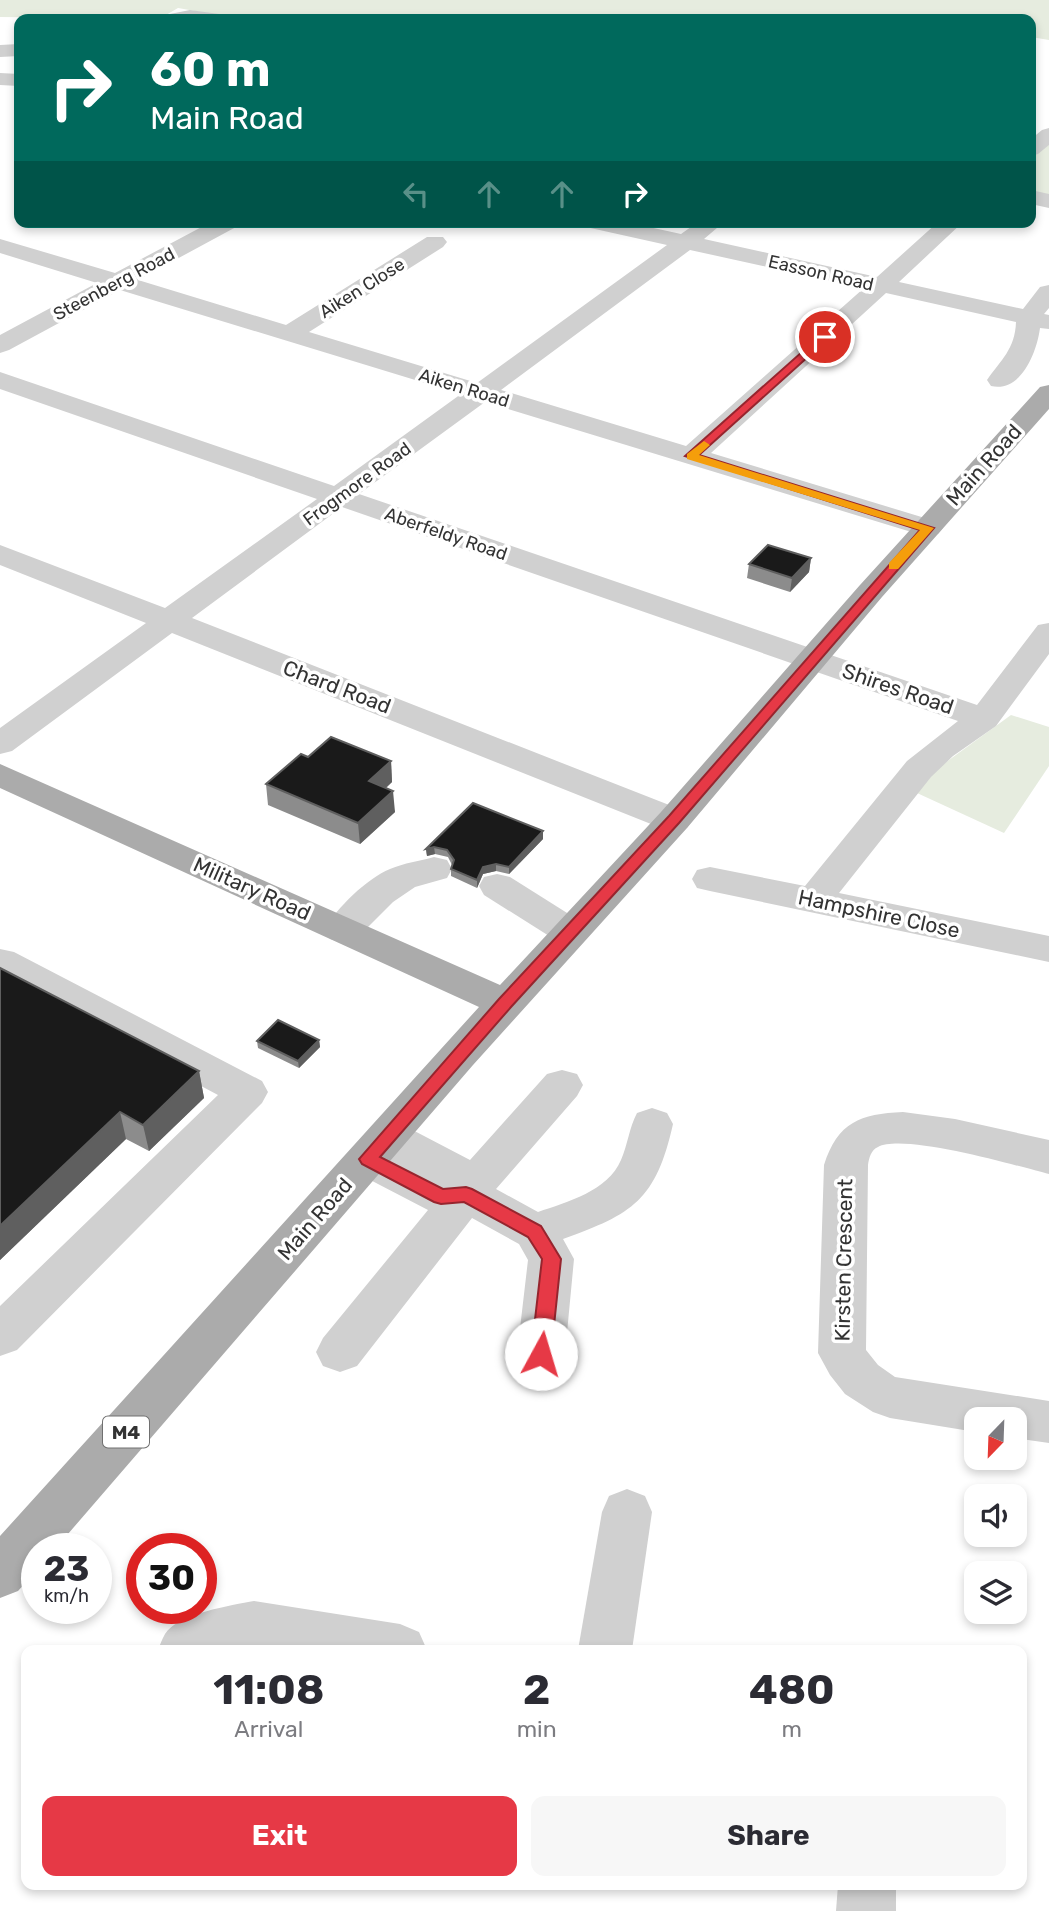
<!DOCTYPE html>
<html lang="en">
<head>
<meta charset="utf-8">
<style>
  :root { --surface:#fff; --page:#f7f7f7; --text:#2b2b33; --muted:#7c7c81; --accent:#e63946 }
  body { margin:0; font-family:Rubik,sans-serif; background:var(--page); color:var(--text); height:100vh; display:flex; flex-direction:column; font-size:26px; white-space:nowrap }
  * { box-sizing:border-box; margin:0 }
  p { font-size:23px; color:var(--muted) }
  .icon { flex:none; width:38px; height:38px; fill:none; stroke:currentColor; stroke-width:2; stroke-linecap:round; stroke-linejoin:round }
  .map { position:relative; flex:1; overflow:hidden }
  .panel { position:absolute; left:21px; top:1645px; width:1006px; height:245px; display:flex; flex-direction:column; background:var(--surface); border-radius:14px; box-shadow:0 4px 10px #0003 }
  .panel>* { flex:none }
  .guide { position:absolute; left:14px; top:14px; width:1022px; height:214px; border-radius:14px; box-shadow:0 4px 10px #0003; background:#00695c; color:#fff; overflow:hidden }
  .needle { width:46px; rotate:203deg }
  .fabs { position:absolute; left:964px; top:1407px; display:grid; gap:14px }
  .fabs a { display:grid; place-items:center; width:63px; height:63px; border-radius:14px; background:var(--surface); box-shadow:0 4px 10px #0003; font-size:35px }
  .speed { position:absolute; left:21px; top:1533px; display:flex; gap:14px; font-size:35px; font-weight:700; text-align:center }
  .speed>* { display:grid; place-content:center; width:91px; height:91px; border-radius:50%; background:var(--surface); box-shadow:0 4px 10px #0003; line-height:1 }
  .speed small { font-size:18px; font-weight:400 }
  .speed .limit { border:10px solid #d22; background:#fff; color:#111 }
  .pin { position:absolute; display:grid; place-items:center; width:60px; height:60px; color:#fff; margin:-30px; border:4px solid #fff; border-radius:50%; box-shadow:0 2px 7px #0007 }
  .me { position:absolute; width:77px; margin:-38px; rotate:6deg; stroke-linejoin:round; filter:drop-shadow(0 0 5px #0008) }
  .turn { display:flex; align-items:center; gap:24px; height:147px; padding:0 21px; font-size:32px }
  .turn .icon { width:91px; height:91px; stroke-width:2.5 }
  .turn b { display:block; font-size:49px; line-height:60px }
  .lanes { display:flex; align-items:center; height:66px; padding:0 21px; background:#0003; justify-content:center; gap:35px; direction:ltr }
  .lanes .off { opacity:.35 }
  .eta { display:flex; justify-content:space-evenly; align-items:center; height:119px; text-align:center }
  .eta b { font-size:42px; font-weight:700; line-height:49px }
  .button { display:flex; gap:14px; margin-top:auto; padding:14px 21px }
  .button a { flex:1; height:80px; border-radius:14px; background:var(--accent); color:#fff; font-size:28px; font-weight:700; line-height:80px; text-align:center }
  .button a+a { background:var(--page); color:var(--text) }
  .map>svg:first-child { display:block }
  .green { fill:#e6ecdf }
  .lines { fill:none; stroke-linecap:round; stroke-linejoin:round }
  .minor { fill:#d0d0d0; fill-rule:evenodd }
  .major { fill:#ababab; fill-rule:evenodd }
  .wall { fill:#8c8c8c }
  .shaded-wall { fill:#5f5f5f }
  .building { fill:#1a1a1a; stroke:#5f5f5f; stroke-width:2 }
  .route { fill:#e63946; stroke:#96252e; stroke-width:2 }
  .slow { fill:#f59e0b }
  .labels { text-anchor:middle; stroke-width:7; stroke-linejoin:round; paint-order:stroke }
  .far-street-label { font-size:18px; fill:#333; stroke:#fff }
  .shield { fill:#fff; stroke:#707070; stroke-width:2 }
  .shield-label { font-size:19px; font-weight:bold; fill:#333 }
  .street-label { font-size:21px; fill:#333; stroke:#fff }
</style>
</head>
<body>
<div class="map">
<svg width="1049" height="1911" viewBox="0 0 1049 1911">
  <rect width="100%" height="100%" fill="#fff"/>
  <g class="green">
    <path d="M0,0H1049V40L1031,37V19H241L178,8L159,19L0,17Z"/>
    <path d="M1049,134V198L1031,194V141L1040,143Z"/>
    <path d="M1011,715L1049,727V766L1004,833L917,793L938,768Z"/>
  </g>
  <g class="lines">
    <g class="minor">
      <path d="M190,10L219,14L228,19H162L165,15Z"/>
      <path d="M19,44V56L0,57V45Z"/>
      <path d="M0,73L19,74V86L0,85Z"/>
      <path d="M1049,128V145L1038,154L1031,156V139L1042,130Z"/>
      <path d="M1031,190L1049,194V208L1031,204Z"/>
      <path d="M211,222H239L236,227L138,280L286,325L427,237H443L447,242L443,247L309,332L477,383L667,245L586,227L583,222H626L681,234L698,222H724L704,239L877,277L938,222H963L899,282L1023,309L1040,287L1049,285V308L1044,314L1049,315V329L1040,328C1037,352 1021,393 991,386L987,380C1001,360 1015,349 1016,322L886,293L711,453L938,522L943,528L938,534L928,537L918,534L485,402L359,494L977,705L1038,625L1049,623V654L996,726L953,756L931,777L839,893L1049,936V962L710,891L697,888L692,879L697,870L710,867L805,886L907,761L958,721L342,507L192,618L687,812L692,820L687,828L674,831L661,828L172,633L12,751L0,754V728L146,623L0,565V545L165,608L317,499L0,389V372L334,486L461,394L120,290L9,350L0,353V335L97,283L0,253V239L115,273ZM690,250L864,288L686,446L501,390Z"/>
      <path d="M434,857L447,860L452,869L447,878L415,887L393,902L356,939L343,943L330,939L324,930C337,908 366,879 390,869C404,863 420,861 434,857Z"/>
      <path d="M497,874L510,877L583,923L589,932L583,941L570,945L557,941L484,895L479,886L484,877Z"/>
      <path d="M0,949L14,952L262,1081L268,1092L262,1103L17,1350L0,1356V1306L218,1095L0,979Z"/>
      <path d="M562,1070L577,1074L583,1085L577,1096L496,1189L538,1212C567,1202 608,1191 621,1160C628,1144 629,1128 637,1113L652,1108L667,1113L673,1124C656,1200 633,1214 563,1239L574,1259L565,1354L558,1368L541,1374L524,1368L517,1354L528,1260L519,1244L472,1218L357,1366L340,1372L323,1366L316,1352L323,1338L428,1210L353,1171L347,1159L353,1147L371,1143L367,1136L373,1125L388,1120L403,1125L470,1160L547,1074Z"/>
      <path d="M903,1112L955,1119L1049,1140V1174C1017,1166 904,1133 878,1147C871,1150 869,1158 868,1165L866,1350L878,1365L895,1377L1049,1401V1443L1015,1438V1419H976V1432L890,1418L873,1412L845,1394L830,1375L818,1353L824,1165C838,1122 860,1114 903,1112Z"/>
      <path d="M627,1489L645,1496L652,1512L632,1650H578L602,1512L609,1496Z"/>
      <path d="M254,1601L400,1624L419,1632L427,1650H158C160,1645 162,1639 165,1634C177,1614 232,1605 254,1601Z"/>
      <path d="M838,1885H896V1911H836Z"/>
    </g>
    <path class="major" d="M1049,385V409L882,597L687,828L473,1065L55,1549H37V1570L18,1591L0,1598V1536L479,1007L0,788V764L500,985L661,812L860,585L1040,387Z"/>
  </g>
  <g class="wall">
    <path d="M811,558L809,572L790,592L747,578L749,564Z"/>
    <path d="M308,757L391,761L392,782L386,788L395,812L360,844L268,805L266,784Z"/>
    <path d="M473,803L543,839L509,874L496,871L483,874L477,888L451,876V869L452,865L448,857L435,854L427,856L426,849Z"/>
    <path d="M0,968L199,1071L204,1098L149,1151L126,1139L0,1260Z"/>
    <path d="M319,1040L320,1047L299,1068L258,1048L257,1041Z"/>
  </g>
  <g class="shaded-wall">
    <path d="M811,558L809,572L790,592L792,578Z"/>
    <path d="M391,761L392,782L370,802L369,781Z"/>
    <path d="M393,791L395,812L360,844L358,823Z"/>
    <path d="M543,831V839L509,874V867Z"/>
    <path d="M434,847L435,854L427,856L426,849Z"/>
    <path d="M496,864V871L483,874L477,888V880L483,867Z"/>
    <path d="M319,1040L320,1047L299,1068L298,1061Z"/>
    <path d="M199,1071L204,1098L149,1151L143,1125Z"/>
    <path d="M120,1112L126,1139L0,1260V1226Z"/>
  </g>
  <g class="building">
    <path d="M768,545L811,558L792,578L749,564Z"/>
    <path d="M331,737L391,761L369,781L393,791L358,823L266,784L301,754L308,757Z"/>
    <path d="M473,803L543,831L509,867L496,864L483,867L477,880L451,869L454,860L447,850L434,847L426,849Z"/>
    <path d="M0,968L199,1071L143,1125L120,1112L0,1226Z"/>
    <path d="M278,1020L319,1040L298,1061L257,1041Z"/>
  </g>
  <path class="route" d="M821,335L830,337L699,455L934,528L679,823L511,1007L380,1157L443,1189L466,1187L472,1189L541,1226L561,1259L551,1354L548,1360L541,1362L534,1360L531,1354L542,1259L528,1237L464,1202L441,1204L434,1202L362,1164L359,1159L499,999L669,816L920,530L685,456Z"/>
  <path class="slow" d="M704,441L710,445L699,455L934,528L898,569H889V563L920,530L687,459V454Z"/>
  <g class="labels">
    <g class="far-street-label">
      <text transform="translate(821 273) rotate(13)" y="6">Easson Road</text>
      <text transform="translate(114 284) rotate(-28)" y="6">Steenberg Road</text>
      <text transform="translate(362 288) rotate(-32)" y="6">Aiken Close</text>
      <text transform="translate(464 388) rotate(17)" y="6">Aiken Road</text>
      <text transform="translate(357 484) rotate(-36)" y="6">Frogmore Road</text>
      <text transform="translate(446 534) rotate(19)" y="6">Aberfeldy Road</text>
    </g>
    <rect class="shield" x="103" y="1416.5" width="46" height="31" rx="5"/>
    <g class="shield-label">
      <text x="126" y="1439">M4</text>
    </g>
    <g class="street-label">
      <text transform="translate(984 465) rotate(-48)" y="7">Main Road</text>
      <text transform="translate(337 687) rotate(21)" y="7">Chard Road</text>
      <text transform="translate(898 689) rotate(19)" y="7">Shires Road</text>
      <text transform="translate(252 889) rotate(24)" y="7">Military Road</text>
      <text transform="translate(879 914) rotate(12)" y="7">Hampshire Close</text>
      <text transform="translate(315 1219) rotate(-49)" y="7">Main Road</text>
      <text transform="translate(844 1260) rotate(-89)" y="7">Kirsten Crescent</text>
    </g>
  </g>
</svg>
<div class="fabs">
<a><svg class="needle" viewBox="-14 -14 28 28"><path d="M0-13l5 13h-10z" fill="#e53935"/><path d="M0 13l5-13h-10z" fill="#7c7c81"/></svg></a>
<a><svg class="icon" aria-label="sound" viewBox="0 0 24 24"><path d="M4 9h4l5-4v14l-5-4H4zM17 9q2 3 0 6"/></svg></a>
<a><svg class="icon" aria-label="layers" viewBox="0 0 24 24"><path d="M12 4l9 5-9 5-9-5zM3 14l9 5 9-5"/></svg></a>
</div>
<div class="speed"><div>23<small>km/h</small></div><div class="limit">30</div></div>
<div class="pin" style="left:825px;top:337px;background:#d93025"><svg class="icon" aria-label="arrive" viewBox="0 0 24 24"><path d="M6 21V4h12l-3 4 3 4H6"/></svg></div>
<svg class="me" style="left:541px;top:1354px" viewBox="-20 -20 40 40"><circle r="19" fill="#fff"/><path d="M0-13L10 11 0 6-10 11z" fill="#e63946"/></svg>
<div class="guide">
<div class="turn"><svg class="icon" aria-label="right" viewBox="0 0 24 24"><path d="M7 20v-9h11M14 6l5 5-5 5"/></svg><div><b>60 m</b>Main Road</div></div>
<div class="lanes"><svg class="icon off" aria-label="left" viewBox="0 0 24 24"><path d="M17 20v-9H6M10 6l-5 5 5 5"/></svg><svg class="icon off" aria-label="ahead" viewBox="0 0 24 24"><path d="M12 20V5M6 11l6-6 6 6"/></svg><svg class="icon off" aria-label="ahead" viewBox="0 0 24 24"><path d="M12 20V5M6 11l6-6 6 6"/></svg><svg class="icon" aria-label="right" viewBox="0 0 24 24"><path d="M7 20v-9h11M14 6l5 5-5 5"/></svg></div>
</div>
<section class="panel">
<div class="eta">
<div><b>11:08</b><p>Arrival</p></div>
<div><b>2</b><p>min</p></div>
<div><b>480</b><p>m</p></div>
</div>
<div class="button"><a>Exit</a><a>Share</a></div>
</section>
</div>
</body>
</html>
